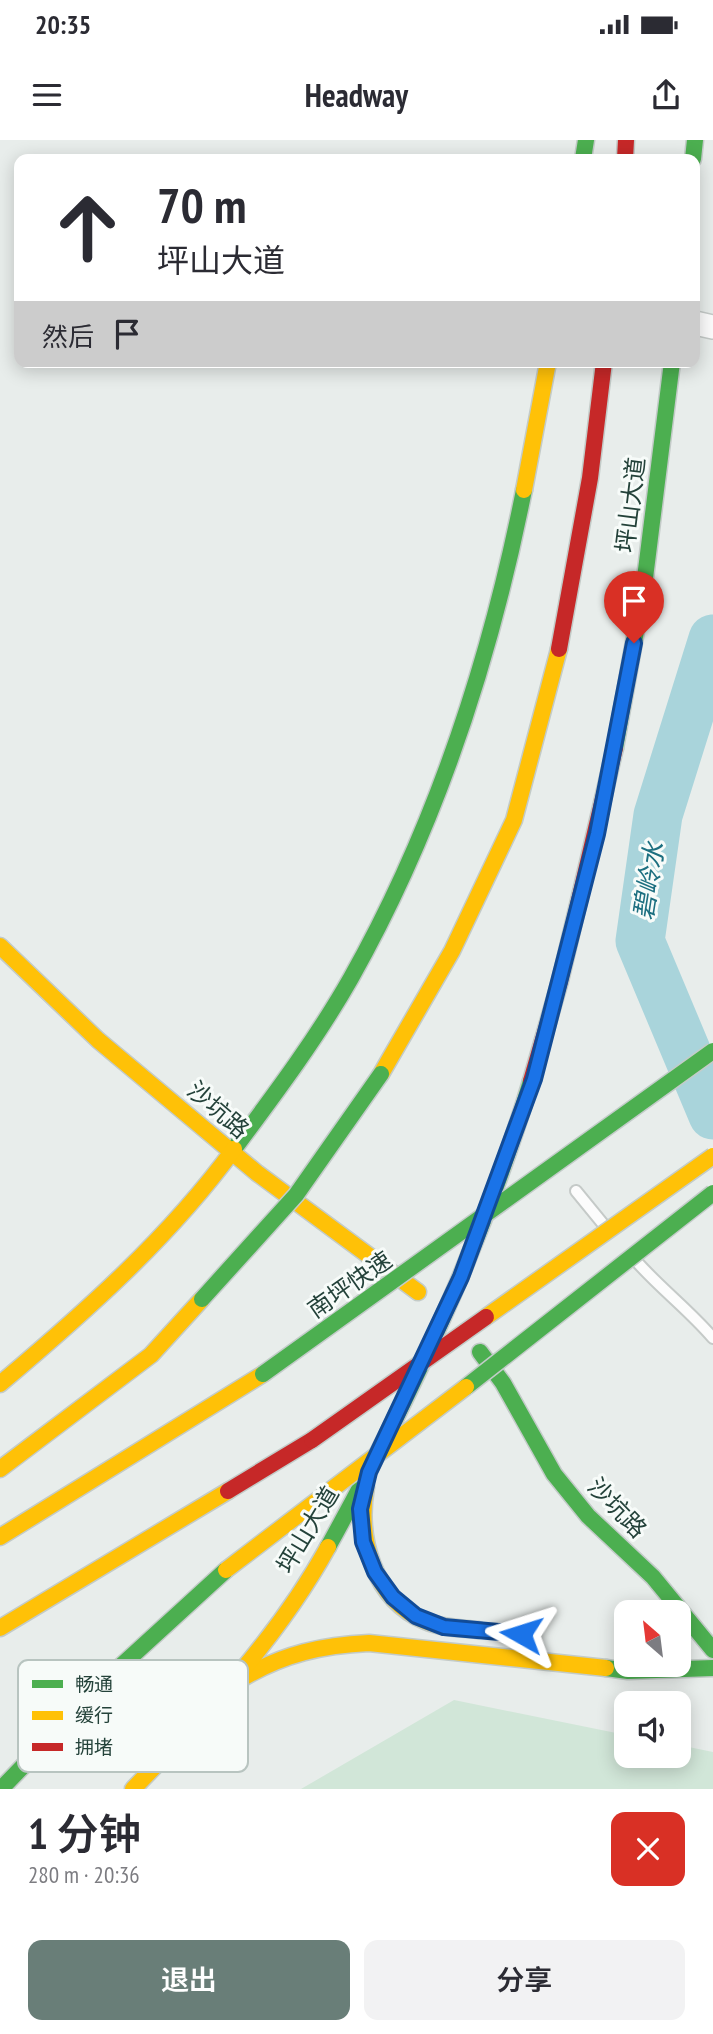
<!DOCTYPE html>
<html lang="zh">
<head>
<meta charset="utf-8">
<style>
  :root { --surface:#fff; --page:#f2f2f3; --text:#2b2b33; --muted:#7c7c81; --accent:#697e78 }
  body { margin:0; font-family:"PT Sans Narrow","Noto Sans SC",sans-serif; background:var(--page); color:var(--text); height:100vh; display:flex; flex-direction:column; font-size:26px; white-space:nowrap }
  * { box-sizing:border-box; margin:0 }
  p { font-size:23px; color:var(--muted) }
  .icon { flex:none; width:38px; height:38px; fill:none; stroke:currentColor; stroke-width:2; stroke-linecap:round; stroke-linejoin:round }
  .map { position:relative; height:1649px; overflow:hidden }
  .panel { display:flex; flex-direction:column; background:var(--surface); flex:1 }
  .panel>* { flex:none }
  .banner { position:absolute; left:14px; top:14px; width:686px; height:214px; border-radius:14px; box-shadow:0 4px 18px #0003; background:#fff; color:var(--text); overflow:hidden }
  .needle { width:46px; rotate:332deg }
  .buttons { position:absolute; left:614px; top:1460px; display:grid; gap:14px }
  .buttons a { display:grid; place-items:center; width:77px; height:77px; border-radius:14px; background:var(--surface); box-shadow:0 4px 18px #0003; font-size:35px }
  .pin { position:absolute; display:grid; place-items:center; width:60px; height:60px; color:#fff; margin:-72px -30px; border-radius:50% 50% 50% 0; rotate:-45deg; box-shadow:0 0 7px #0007 }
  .pin .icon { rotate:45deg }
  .me { position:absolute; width:77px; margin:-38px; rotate:276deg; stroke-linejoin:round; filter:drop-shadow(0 0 5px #0008) }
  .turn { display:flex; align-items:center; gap:24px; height:147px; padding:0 28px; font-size:32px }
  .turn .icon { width:91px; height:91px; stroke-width:2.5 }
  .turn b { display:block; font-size:49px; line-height:60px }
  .then { display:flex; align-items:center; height:66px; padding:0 28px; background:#0003; gap:14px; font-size:26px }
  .round { display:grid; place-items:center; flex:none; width:74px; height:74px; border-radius:14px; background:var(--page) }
  .headline { display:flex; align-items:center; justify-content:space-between; height:119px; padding:0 28px }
  h1 { font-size:42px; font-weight:600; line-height:52px }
  .action { display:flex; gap:14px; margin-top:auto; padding:14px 28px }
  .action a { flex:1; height:80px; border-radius:14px; background:var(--accent); color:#fff; font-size:28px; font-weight:600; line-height:80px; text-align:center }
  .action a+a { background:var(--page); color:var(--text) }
  .status { display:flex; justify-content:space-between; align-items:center; height:49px; padding:0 35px; background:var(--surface); direction:ltr }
  .status svg { height:19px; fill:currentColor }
  header { display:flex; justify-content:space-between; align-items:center; height:91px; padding:0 28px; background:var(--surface); font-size:32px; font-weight:600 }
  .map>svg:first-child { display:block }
  .green { fill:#d1e6d8 }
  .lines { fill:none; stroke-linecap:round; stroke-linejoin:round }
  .river { stroke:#a9d4db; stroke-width:49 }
  .lane-casing { stroke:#c5cac8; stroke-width:14 }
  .street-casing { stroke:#c5cac8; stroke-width:26 }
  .fast-casing { stroke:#c3cbc8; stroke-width:19 }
  .slow-casing { stroke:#c3cbc8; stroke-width:19 }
  .jam-casing { stroke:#c3cbc8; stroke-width:19 }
  .lane { stroke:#fcfcfc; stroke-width:10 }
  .street { stroke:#fcfcfc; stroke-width:23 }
  .fast { stroke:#4caf50; stroke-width:16 }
  .slow { stroke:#ffc107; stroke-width:16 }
  .jam { stroke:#c62828; stroke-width:16 }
  .fast-bridge-casing { stroke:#c3ccc9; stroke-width:19; stroke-linecap:butt }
  .slow-bridge-casing { stroke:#c3ccc9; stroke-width:19; stroke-linecap:butt }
  .jam-bridge-casing { stroke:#c3ccc9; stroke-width:19; stroke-linecap:butt }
  .fast-bridge { stroke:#4caf50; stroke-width:16 }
  .slow-bridge { stroke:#ffc107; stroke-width:16 }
  .jam-bridge { stroke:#c62828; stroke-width:16 }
  .route-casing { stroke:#114b97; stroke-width:18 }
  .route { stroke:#1a73e8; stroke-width:12 }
  .labels { text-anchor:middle; stroke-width:6; stroke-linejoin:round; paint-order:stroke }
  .street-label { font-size:24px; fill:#24423a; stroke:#f7fbf9 }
  .water-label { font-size:26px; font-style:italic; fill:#1c6f80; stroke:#f7fbf9 }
  .key { fill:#f7fbf9; stroke:#b8c4c0; stroke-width:2 }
  .key-label { font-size:19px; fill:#24423a }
</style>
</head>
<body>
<div class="status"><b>20:35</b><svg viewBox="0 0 49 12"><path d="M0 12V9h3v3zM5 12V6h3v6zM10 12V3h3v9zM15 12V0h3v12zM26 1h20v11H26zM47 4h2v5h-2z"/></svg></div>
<header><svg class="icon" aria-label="menu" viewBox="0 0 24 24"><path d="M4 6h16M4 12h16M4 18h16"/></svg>Headway<svg class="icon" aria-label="share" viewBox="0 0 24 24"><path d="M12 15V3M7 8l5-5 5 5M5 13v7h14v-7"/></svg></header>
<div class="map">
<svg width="713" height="1649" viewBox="0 0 713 1649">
  <rect width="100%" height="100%" fill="#e8edeb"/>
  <path class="green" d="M454,1560L626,1595V1615H679V1605L713,1612V1649H301Z"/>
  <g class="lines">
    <path class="river" d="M713,499L658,675L640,801L713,975"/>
    <g class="lane-casing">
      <g id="lane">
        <path d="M576,1051L603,1084"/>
        <path d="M637,1122C661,1149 689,1170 713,1198"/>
      </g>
    </g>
    <g class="street-casing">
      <path id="street" d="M695,183L713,187"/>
    </g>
    <g class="fast-casing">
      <g id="fast">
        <path d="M583,19L586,0"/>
        <path d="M693,19L695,0"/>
        <path d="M615,608L644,446L672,222"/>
        <path d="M234,1009C275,954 317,898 351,838C437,685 490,521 524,350"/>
        <path d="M480,1212L503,1243L554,1334L588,1376L653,1437L713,1510"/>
        <path d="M328,1407C410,1258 482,1105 531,941"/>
        <path d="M606,1528L628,1531L713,1528"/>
        <path d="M1,1649L110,1536L226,1430"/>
      </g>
    </g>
    <g class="slow-casing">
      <g id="slow">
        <path d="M524,350L548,222"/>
        <path d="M0,806L98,900L257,1033L418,1152"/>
        <path d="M381,934L452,811L514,680L559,509"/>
        <path d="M0,1244C84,1173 169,1098 234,1009"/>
        <path d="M0,1329L151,1215L202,1159"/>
        <path d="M366,1347C357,1397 373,1459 425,1481C441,1488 460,1488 478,1490"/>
        <path d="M0,1397L263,1234"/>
        <path d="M0,1488L228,1351"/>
        <path d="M243,1538C283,1514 323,1505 369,1503L606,1528"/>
        <path d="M133,1649C204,1576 278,1498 328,1407"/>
      </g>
    </g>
    <g class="jam-casing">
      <g id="jam">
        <path d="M625,19L626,0"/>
        <path d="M559,509L590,338L604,222"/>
        <path d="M531,941L560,841L615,608"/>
        <path d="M228,1351L312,1300"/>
      </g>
    </g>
    <use href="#lane" class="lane"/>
    <use href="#street" class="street"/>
    <use href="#fast" class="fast"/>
    <use href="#slow" class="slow"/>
    <use href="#jam" class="jam"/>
    <g class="fast-bridge-casing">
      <g id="fast-bridge">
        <path d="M202,1159L296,1055L381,934"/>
        <path d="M263,1234L713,911"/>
        <path d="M466,1247L713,1053"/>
      </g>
    </g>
    <g class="slow-bridge-casing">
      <g id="slow-bridge">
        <path d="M486,1177L713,1016"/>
        <path d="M226,1430L466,1247"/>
      </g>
    </g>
    <g class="jam-bridge-casing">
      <path id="jam-bridge" d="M312,1300L486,1177"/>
    </g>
    <use href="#fast-bridge" class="fast-bridge"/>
    <use href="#slow-bridge" class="slow-bridge"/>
    <use href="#jam-bridge" class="jam-bridge"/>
  </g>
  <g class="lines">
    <g class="route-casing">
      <path id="route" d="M521,1494L444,1487L416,1476L393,1457L375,1432L363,1402L360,1369L369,1332L461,1137L534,939L597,694L634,503"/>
    </g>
    <use href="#route" class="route"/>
  </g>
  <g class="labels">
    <g class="street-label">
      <text transform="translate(631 365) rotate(-83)" y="8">坪山大道</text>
      <text transform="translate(218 970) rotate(41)" y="8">沙坑路</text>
      <text transform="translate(350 1145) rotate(-35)" y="8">南坪快速</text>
      <text transform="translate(617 1368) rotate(46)" y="8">沙坑路</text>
      <text transform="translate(308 1390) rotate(-59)" y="8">坪山大道</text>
    </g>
    <g class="water-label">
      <text transform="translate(649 741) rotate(-81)" y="9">碧岭水</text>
    </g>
  </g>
  <rect x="18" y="1520" width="230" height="112" rx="10" class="key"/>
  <rect x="32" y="1540" width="31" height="8" fill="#4caf50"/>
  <rect x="32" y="1571" width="31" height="9" fill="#ffc107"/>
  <rect x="32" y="1603" width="31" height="8" fill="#c62828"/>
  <g class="key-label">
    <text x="75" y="1551">畅通</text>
    <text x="75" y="1582">缓行</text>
    <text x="75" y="1614">拥堵</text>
  </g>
</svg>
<div class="buttons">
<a><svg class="needle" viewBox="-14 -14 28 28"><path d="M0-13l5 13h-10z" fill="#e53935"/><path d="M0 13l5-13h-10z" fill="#7c7c81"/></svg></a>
<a><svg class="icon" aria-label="sound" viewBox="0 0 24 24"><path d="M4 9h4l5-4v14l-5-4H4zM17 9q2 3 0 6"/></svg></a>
</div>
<div class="pin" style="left:634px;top:503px;background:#d93025"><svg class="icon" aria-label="arrive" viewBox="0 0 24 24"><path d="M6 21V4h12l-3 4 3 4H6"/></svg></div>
<svg class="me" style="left:521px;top:1494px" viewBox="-20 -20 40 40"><path d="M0-17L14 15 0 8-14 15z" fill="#1a73e8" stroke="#fff" stroke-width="4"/></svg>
<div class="banner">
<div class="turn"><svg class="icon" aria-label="ahead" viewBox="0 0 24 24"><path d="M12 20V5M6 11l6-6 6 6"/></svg><div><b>70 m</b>坪山大道</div></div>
<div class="then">然后<svg class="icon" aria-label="arrive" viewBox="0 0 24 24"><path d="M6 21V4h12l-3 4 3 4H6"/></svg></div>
</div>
</div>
<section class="panel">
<div class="headline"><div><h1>1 分钟</h1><p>280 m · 20:36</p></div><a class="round" style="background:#d93025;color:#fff"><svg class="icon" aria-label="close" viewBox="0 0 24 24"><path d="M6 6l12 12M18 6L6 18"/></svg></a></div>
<div class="action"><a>退出</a><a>分享</a></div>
</section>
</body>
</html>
